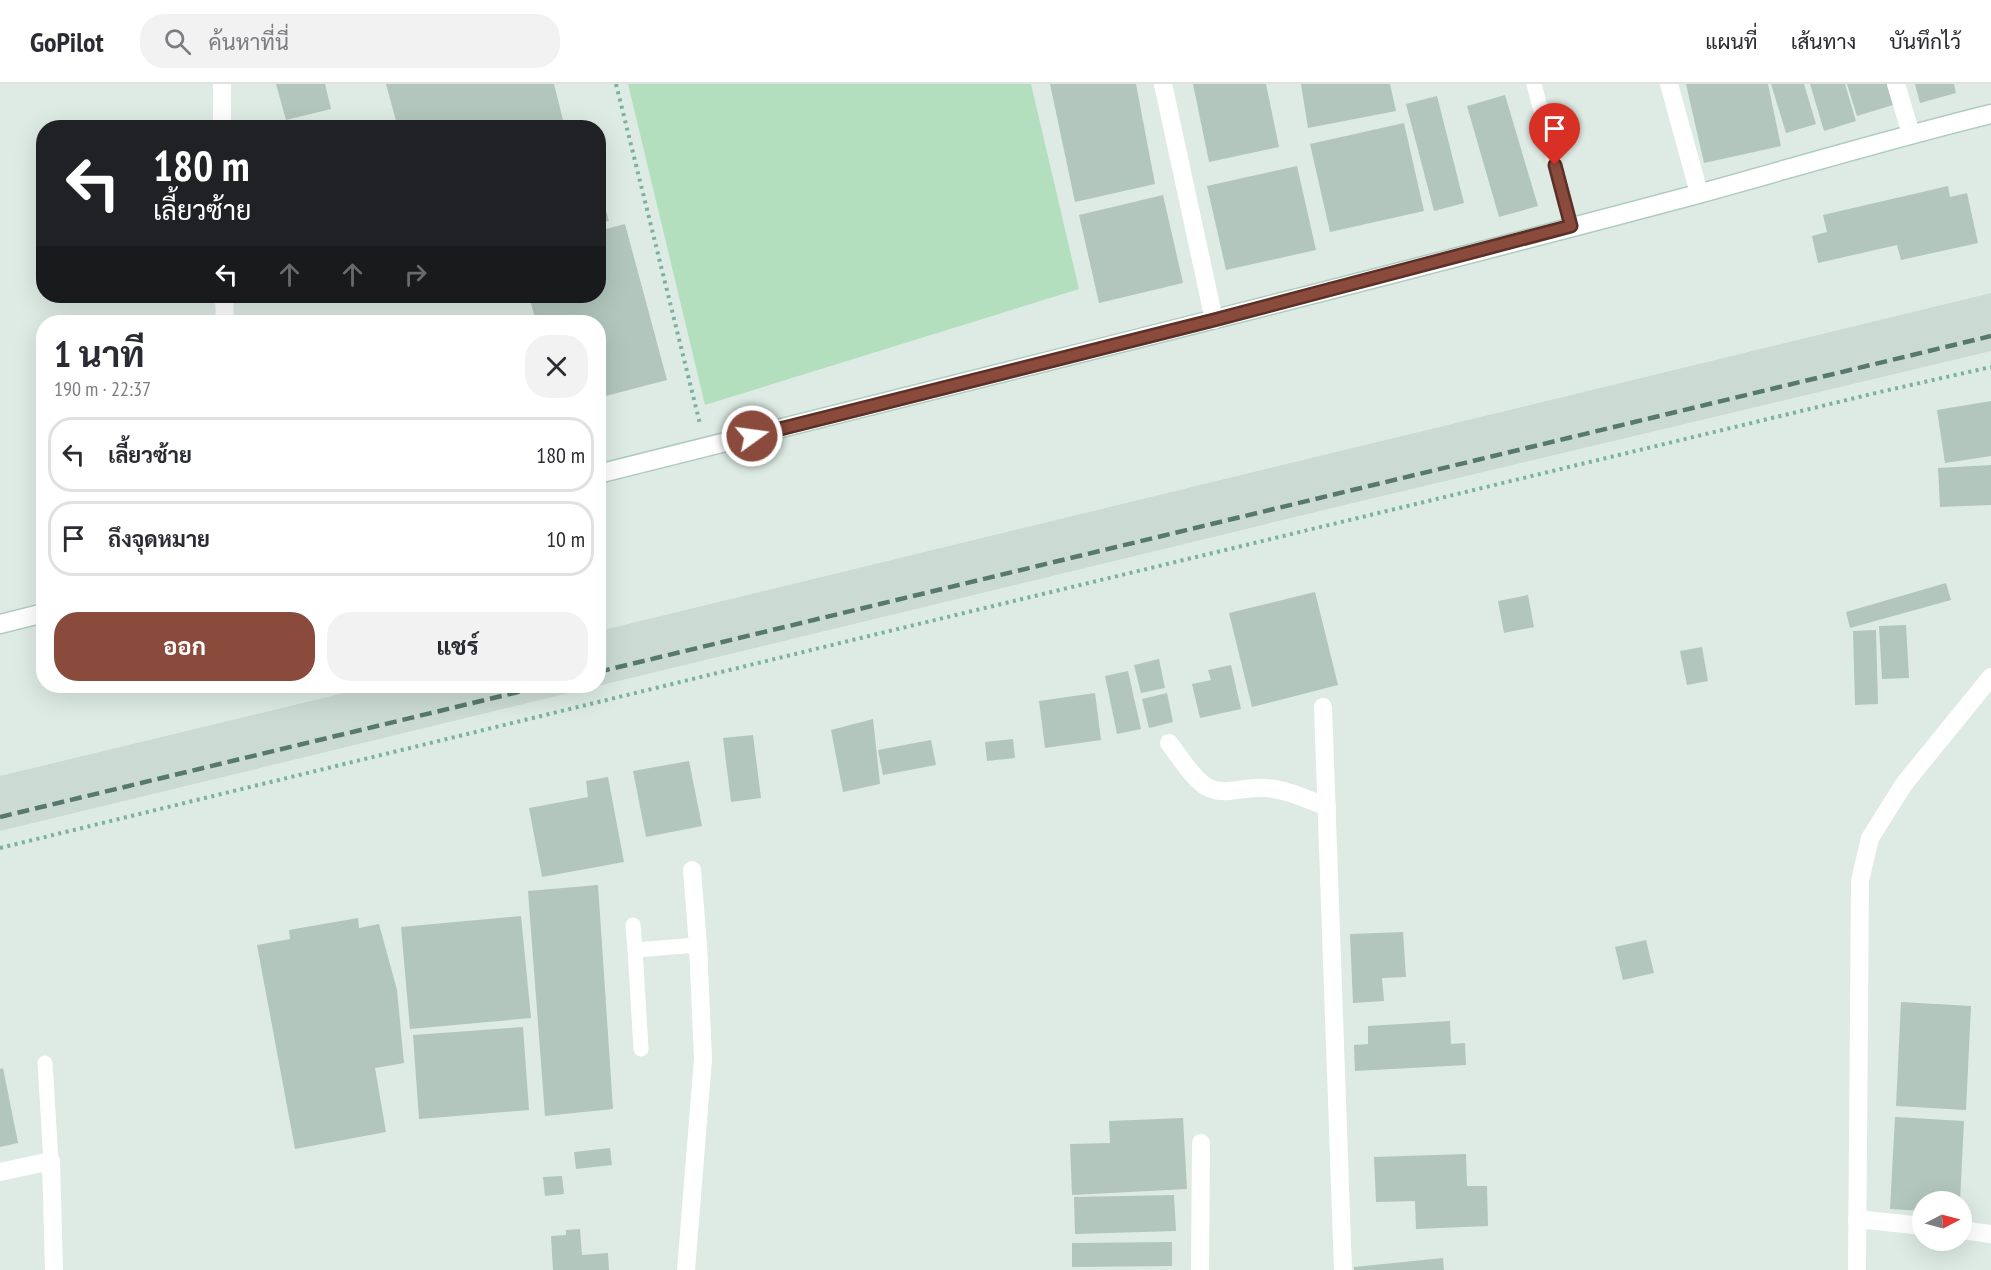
<!DOCTYPE html>
<html lang="th">
<head>
<meta charset="utf-8">
<style>
  :root { --surface:#fff; --page:#f2f2f3; --text:#2b2b33; --muted:#7c7c81; --line:#e1e1e2; --accent:#8a4a3c }
  body { margin:0; font-family:"PT Sans Narrow",Sarabun,sans-serif; background:var(--page); color:var(--text); height:100vh; display:flex; flex-direction:column; font-size:22px; white-space:nowrap }
  * { box-sizing:border-box; margin:0 }
  p { font-size:20px; color:var(--muted) }
  .icon { flex:none; width:33px; height:33px; fill:none; stroke:currentColor; stroke-width:2; stroke-linecap:round; stroke-linejoin:round }
  .map { position:relative; flex:1; overflow:hidden }
  .panel { position:absolute; left:36px; top:231px; width:570px; height:378px; display:flex; flex-direction:column; background:var(--surface); border-radius:24px; box-shadow:0 6px 24px #0002 }
  .panel>* { flex:none }
  .hud { position:absolute; left:36px; top:36px; width:570px; height:183px; border-radius:24px; box-shadow:0 6px 24px #0002; background:#202124; color:#fff; overflow:hidden }
  .needle { width:39px; rotate:84deg }
  .buttons { position:absolute; left:1912px; top:1107px; display:grid; gap:12px }
  .buttons a { display:grid; place-items:center; width:60px; height:60px; border-radius:50%; background:var(--surface); box-shadow:0 6px 24px #0002; font-size:30px }
  .pin { position:absolute; display:grid; place-items:center; width:51px; height:51px; color:#fff; margin:-62px -26px; border-radius:50% 50% 50% 0; rotate:-45deg; box-shadow:0 0 6px #0007 }
  .pin .icon { rotate:45deg }
  .me { position:absolute; width:66px; margin:-33px; rotate:76deg; stroke-linejoin:round; filter:drop-shadow(0 0 4px #0008) }
  .turn { display:flex; align-items:center; gap:21px; height:126px; padding:0 18px; font-size:27px }
  .turn .icon { width:78px; height:78px; stroke-width:2.5 }
  .turn b { display:block; font-size:42px; line-height:51px }
  .lanes { display:flex; align-items:center; height:57px; padding:0 18px; background:#0003; justify-content:center; gap:30px; direction:ltr }
  .lanes .off { opacity:.35 }
  .round { display:grid; place-items:center; flex:none; width:63px; height:63px; border-radius:24px; background:var(--page) }
  .headline { display:flex; align-items:center; justify-content:space-between; height:102px; padding:0 18px }
  h1 { font-size:36px; font-weight:700; line-height:45px }
  .action { display:flex; gap:12px; margin-top:auto; padding:12px 18px }
  .action a { flex:1; height:69px; border-radius:24px; background:var(--accent); color:#fff; font-size:24px; font-weight:700; line-height:69px; text-align:center }
  .action a+a { background:var(--page); color:var(--text) }
  ul { padding:0; list-style:none }
  li { display:flex; align-items:center; gap:18px; height:75px; margin:0 12px 9px; padding:0 6px; border:3px solid var(--line); border-radius:24px }
  li div { flex:1 }
  li b { display:block; font-size:22px }
  li em { font-style:normal }
  header { display:flex; align-items:center; gap:36px; box-sizing:border-box; height:84px; padding:0 30px; background:var(--surface); border-bottom:2px solid var(--line) }
  header strong { font-size:28px }
  nav { display:flex; gap:33px; margin-inline-start:auto; font-size:21px }
  .search { width:420px; height:54px; background:var(--page); display:flex; align-items:center; gap:15px; box-sizing:border-box; padding:0 21px; border-radius:24px; color:var(--muted); font-size:22px }
  .map>svg:first-child { display:block }
  .built { fill:#cbdbd3 }
  .green { fill:#b3dfbe }
  .building { fill:#b2c6bd }
  .lines { fill:none; stroke-linecap:round; stroke-linejoin:round }
  .secondary-casing { stroke:#afccc0; stroke-width:21 }
  .path { stroke:#7ab29f; stroke-width:4; stroke-dasharray:3 4.5; stroke-linecap:butt }
  .lane { stroke:#fff; stroke-width:15 }
  .street { stroke:#fff; stroke-width:18 }
  .secondary { stroke:#fff; stroke-width:18 }
  .rail { stroke:#57786e; stroke-width:4.5; stroke-dasharray:12 6; stroke-linecap:butt }
  .route-casing { stroke:#5a3027; stroke-width:15 }
  .route { stroke:#8a4a3c; stroke-width:10 }
</style>
</head>
<body>
<header>
<strong>GoPilot</strong>
<div class="search"><svg class="icon" aria-label="search" viewBox="0 0 24 24"><circle cx="10" cy="10" r="6"/><path d="M15 15l6 6"/></svg>ค้นหาที่นี่</div>
<nav><a>แผนที่</a><a>เส้นทาง</a><a>บันทึกไว้</a></nav>
</header>
<div class="map">
<svg width="1991" height="1186" viewBox="0 0 1991 1186">
  <rect width="100%" height="100%" fill="#ddebe4"/>
  <path class="built" d="M1991,209V267L1353,419L0,747V692L373,602H598L599,547Z"/>
  <path class="green" d="M628,0H1031L1079,205L705,321Z"/>
  <g class="building">
    <path d="M276,0H325L331,25L286,36Z"/>
    <path d="M386,0H554L565,44H398Z"/>
    <path d="M1050,0H1136L1155,100L1075,118Z"/>
    <path d="M1193,0H1266L1279,63L1209,78Z"/>
    <path d="M1301,0H1390L1396,27L1308,44Z"/>
    <path d="M1686,0H1768L1781,62L1704,79Z"/>
    <path d="M1771,0H1804L1816,40L1786,49Z"/>
    <path d="M1810,0H1845L1856,37L1824,47Z"/>
    <path d="M1847,0H1887L1893,21L1857,32Z"/>
    <path d="M1915,0H1954L1956,9L1920,19Z"/>
    <path d="M1505,11L1538,122L1499,133L1467,22Z"/>
    <path d="M1437,12L1464,119L1434,127L1406,20Z"/>
    <path d="M1404,39L1424,127L1330,148L1310,60Z"/>
    <path d="M1297,82L1316,166L1226,186L1207,102Z"/>
    <path d="M1948,102L1950,113L1967,109L1978,159L1901,176L1897,161L1818,179L1812,152L1827,148L1823,131Z"/>
    <path d="M601,109L609,137L598,139V110Z"/>
    <path d="M1163,111L1183,199L1099,219L1079,131Z"/>
    <path d="M625,140L667,296L598,314V238H536L529,212H598V147Z"/>
    <path d="M283,212H318V213L284,219Z"/>
    <path d="M1991,317V372L1945,379L1937,326Z"/>
    <path d="M1991,381V421L1940,423L1938,384Z"/>
    <path d="M1946,499L1951,516L1850,544L1846,528Z"/>
    <path d="M1315,508L1338,601L1252,623L1229,529Z"/>
    <path d="M1528,511L1534,543L1504,549L1498,517Z"/>
    <path d="M1906,541L1909,594L1882,595L1879,542Z"/>
    <path d="M1876,546L1878,620L1855,621L1853,547Z"/>
    <path d="M1702,563L1708,597L1687,601L1680,567Z"/>
    <path d="M1159,575L1165,604L1141,609L1134,581Z"/>
    <path d="M1231,581L1241,625L1200,634L1192,600L1211,596L1208,586Z"/>
    <path d="M1128,587L1141,645L1117,650L1105,592Z"/>
    <path d="M1095,609L1101,656L1045,664L1039,617Z"/>
    <path d="M1167,609L1173,638L1149,644L1142,615Z"/>
    <path d="M873,635L880,700L843,708L831,646Z"/>
    <path d="M753,651L761,714L731,718L723,654Z"/>
    <path d="M1013,655L1015,674L987,677L985,658Z"/>
    <path d="M931,656L936,681L883,691L878,666Z"/>
    <path d="M689,677L702,742L646,753L633,687Z"/>
    <path d="M608,693L624,778L542,793L529,724L588,713L586,697Z"/>
    <path d="M598,801L613,1025L545,1032L528,807Z"/>
    <path d="M521,832L531,934L410,945L401,843Z"/>
    <path d="M358,834L359,844L379,840L397,906L404,979L375,984L386,1048L295,1065L257,861L290,855L289,846Z"/>
    <path d="M1403,848L1406,893L1382,894L1384,917L1353,919L1350,850Z"/>
    <path d="M1646,856L1654,889L1623,896L1615,863Z"/>
    <path d="M1901,918L1971,922L1966,1026L1896,1022Z"/>
    <path d="M1450,937L1451,960L1465,959L1466,981L1355,987L1354,961L1368,960V942Z"/>
    <path d="M523,943L529,1026L419,1035L413,951Z"/>
    <path d="M3,984L18,1059L0,1063V985Z"/>
    <path d="M1895,1033L1964,1037L1960,1118H1923V1127L1890,1125Z"/>
    <path d="M1183,1034L1187,1105L1072,1111L1070,1060L1110,1059L1109,1037Z"/>
    <path d="M610,1064L612,1081L576,1085L574,1068Z"/>
    <path d="M1466,1070L1467,1102H1487L1488,1142L1416,1145L1415,1117L1376,1118L1374,1073Z"/>
    <path d="M562,1092L564,1110L545,1112L543,1093Z"/>
    <path d="M1174,1111L1176,1147L1075,1150L1074,1113Z"/>
    <path d="M580,1145L582,1171L608,1169L609,1186H553L551,1152L566,1151V1146Z"/>
    <path d="M1172,1158V1182L1072,1183V1159Z"/>
    <path d="M1443,1174L1444,1186H1354V1183Z"/>
  </g>
  <g class="lines">
    <g class="secondary-casing">
      <g id="secondary">
        <path d="M598,390C965,298 1333,207 1698,110C1796,83 1893,54 1991,30"/>
        <path d="M0,540L44,529"/>
      </g>
    </g>
    <g class="path">
      <path d="M616,0L700,340"/>
      <path d="M0,764L873,551L1884,307L1991,283"/>
    </g>
    <g class="lane">
      <path d="M1534,0L1571,142"/>
      <path d="M633,841L635,866"/>
      <path d="M641,965L635,866L698,861"/>
      <path d="M45,979L51,1077"/>
    </g>
    <g class="street">
      <path d="M222,0V44"/>
      <path d="M1163,0L1214,236"/>
      <path d="M1669,0L1699,109"/>
      <path d="M1896,0L1911,50"/>
      <path d="M224,212L225,238"/>
      <path d="M1323,623L1343,1186"/>
      <path d="M1169,659C1179,672 1195,698 1209,704C1227,712 1246,702 1265,704C1286,705 1307,715 1327,723"/>
      <path d="M0,1088L51,1077L54,1186"/>
      <path d="M1857,1135L1923,1142"/>
      <path d="M1962,1146L1991,1150"/>
      <path d="M686,1186L703,975L698,861L692,786"/>
      <path d="M1200,1186L1201,1059"/>
      <path d="M1857,1186L1860,797L1870,754L1904,700L1991,593"/>
    </g>
    <use href="#secondary" class="secondary"/>
    <g class="rail">
      <path d="M598,588L1991,252"/>
      <path d="M0,733L543,602"/>
    </g>
  </g>
  <g class="lines">
    <g class="route-casing">
      <path id="route" d="M752,352L1214,236L1571,142L1555,81"/>
    </g>
    <use href="#route" class="route"/>
  </g>
</svg>
<div class="buttons">
<a><svg class="needle" viewBox="-14 -14 28 28"><path d="M0-13l5 13h-10z" fill="#e53935"/><path d="M0 13l5-13h-10z" fill="#7c7c81"/></svg></a>
</div>
<div class="pin" style="left:1555px;top:81px;background:#d93025"><svg class="icon" aria-label="arrive" viewBox="0 0 24 24"><path d="M6 21V4h12l-3 4 3 4H6"/></svg></div>
<svg class="me" style="left:752px;top:352px" viewBox="-20 -20 40 40"><circle r="17" fill="#8a4a3c" stroke="#fff" stroke-width="3"/><path d="M0-11L8 9 0 5-8 9z" fill="#fff"/></svg>
<div class="hud">
<div class="turn"><svg class="icon" aria-label="left" viewBox="0 0 24 24"><path d="M17 20v-9H6M10 6l-5 5 5 5"/></svg><div><b>180 m</b>เลี้ยวซ้าย</div></div>
<div class="lanes"><svg class="icon" aria-label="left" viewBox="0 0 24 24"><path d="M17 20v-9H6M10 6l-5 5 5 5"/></svg><svg class="icon off" aria-label="ahead" viewBox="0 0 24 24"><path d="M12 20V5M6 11l6-6 6 6"/></svg><svg class="icon off" aria-label="ahead" viewBox="0 0 24 24"><path d="M12 20V5M6 11l6-6 6 6"/></svg><svg class="icon off" aria-label="right" viewBox="0 0 24 24"><path d="M7 20v-9h11M14 6l5 5-5 5"/></svg></div>
</div>
<section class="panel">
<div class="headline"><div><h1>1 นาที</h1><p>190 m · 22:37</p></div><a class="round"><svg class="icon" aria-label="close" viewBox="0 0 24 24"><path d="M6 6l12 12M18 6L6 18"/></svg></a></div>
<ul>
<li><svg class="icon" aria-label="left" viewBox="0 0 24 24"><path d="M17 20v-9H6M10 6l-5 5 5 5"/></svg><div><b>เลี้ยวซ้าย</b></div><em>180 m</em></li>
<li><svg class="icon" aria-label="arrive" viewBox="0 0 24 24"><path d="M6 21V4h12l-3 4 3 4H6"/></svg><div><b>ถึงจุดหมาย</b></div><em>10 m</em></li>
</ul>
<div class="action"><a>ออก</a><a>แชร์</a></div>
</section>
</div>
</body>
</html>
